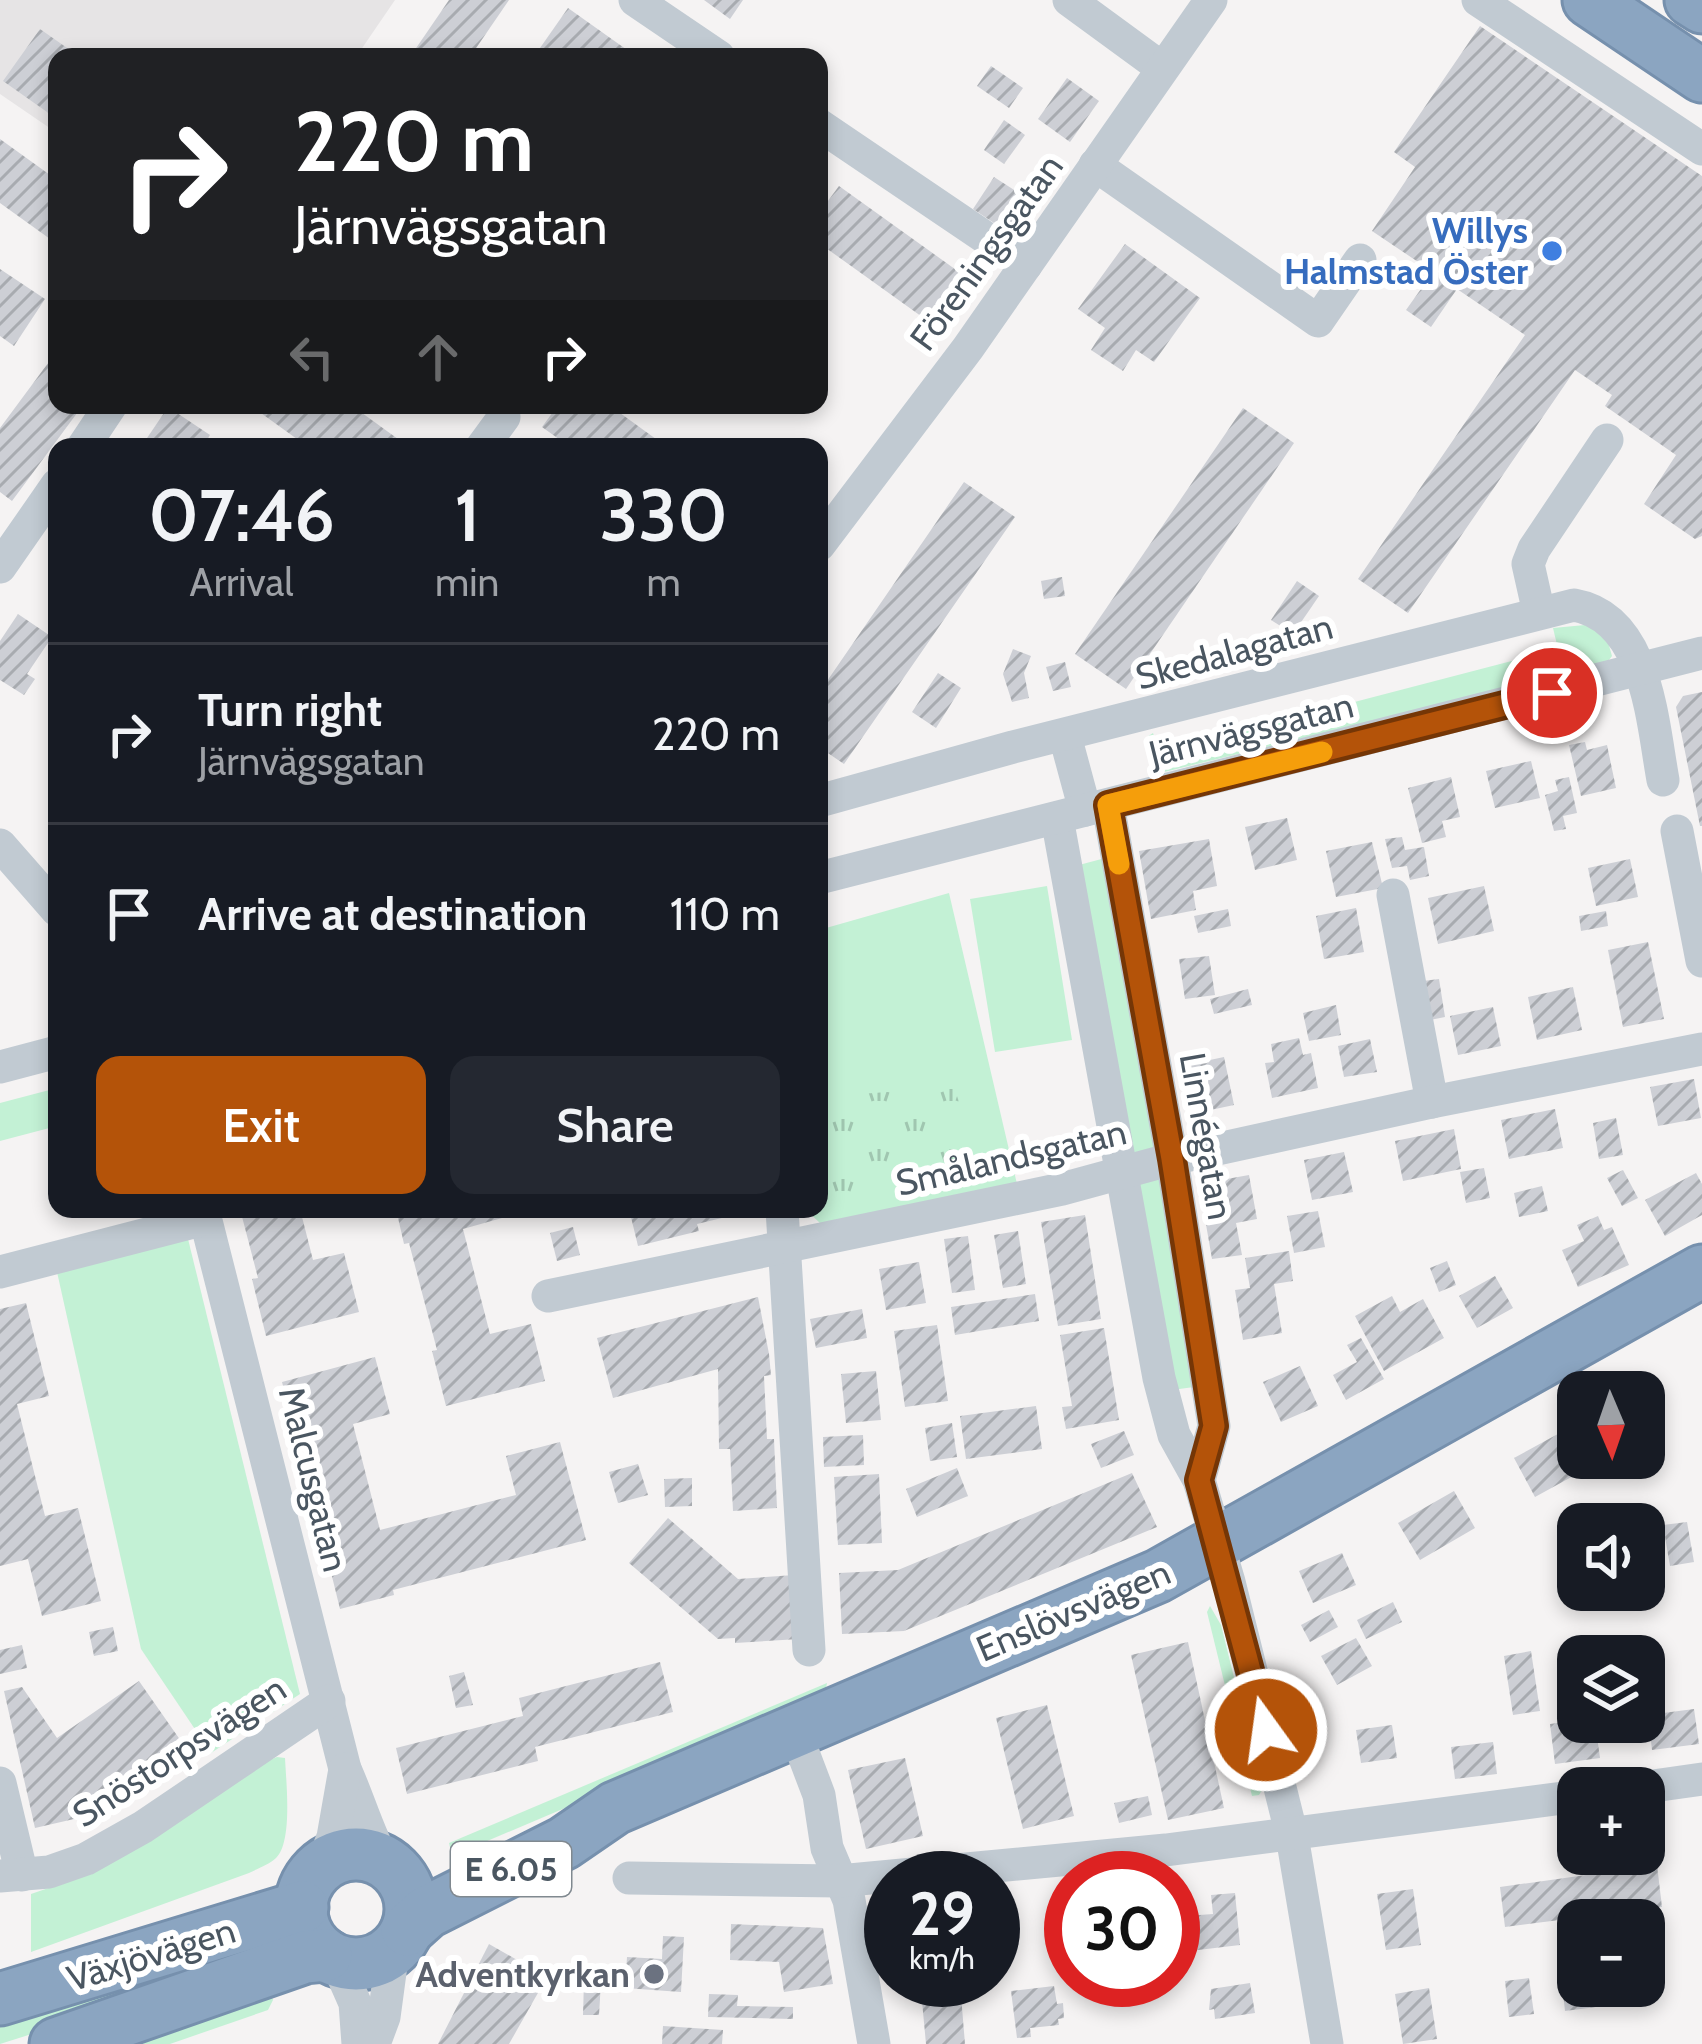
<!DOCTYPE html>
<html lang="en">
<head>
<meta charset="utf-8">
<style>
  :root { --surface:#171b24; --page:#242831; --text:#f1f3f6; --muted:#9ea1a6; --line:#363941; --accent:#b45309 }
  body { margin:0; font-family:Cabin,sans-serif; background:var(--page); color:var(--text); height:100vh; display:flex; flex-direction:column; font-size:45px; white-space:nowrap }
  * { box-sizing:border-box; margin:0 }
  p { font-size:39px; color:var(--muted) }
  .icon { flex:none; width:66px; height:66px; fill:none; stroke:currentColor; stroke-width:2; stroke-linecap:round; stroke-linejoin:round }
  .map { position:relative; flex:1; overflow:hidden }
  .panel { position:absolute; left:48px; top:438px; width:780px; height:780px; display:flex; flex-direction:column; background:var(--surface); border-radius:24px; box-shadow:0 6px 18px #0003 }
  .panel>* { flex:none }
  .top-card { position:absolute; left:48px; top:48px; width:780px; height:366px; border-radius:24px; box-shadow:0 6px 18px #0003; background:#202124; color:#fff; overflow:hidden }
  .needle { width:78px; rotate:178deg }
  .tools { position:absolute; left:1557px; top:1371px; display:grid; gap:24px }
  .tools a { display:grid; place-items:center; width:108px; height:108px; border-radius:24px; background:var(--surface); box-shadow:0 6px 18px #0003; font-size:60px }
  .speed { position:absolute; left:864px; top:1851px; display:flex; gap:24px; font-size:60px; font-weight:700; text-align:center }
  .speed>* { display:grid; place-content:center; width:156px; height:156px; border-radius:50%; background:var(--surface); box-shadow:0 6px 18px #0003; line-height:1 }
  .speed small { font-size:30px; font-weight:400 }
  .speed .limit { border:18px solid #d22; background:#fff; color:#111 }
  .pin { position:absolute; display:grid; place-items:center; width:102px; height:102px; color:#fff; margin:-51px; border:6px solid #fff; border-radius:50%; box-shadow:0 3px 12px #0007 }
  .me { position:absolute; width:132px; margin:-66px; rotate:346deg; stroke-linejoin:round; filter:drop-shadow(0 0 9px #0008) }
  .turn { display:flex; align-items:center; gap:42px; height:252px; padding:0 48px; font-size:54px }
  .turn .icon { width:156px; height:156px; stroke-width:2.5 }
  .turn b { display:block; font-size:84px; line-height:102px }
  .lanes { display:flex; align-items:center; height:114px; padding:0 48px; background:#0003; justify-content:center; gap:60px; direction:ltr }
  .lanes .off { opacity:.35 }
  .eta { display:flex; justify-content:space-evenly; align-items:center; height:204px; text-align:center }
  .eta b { font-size:72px; font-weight:600; line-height:84px }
  .cta { display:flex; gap:24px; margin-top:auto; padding:24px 48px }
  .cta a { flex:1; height:138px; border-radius:24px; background:var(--accent); color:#fff; font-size:48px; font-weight:600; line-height:138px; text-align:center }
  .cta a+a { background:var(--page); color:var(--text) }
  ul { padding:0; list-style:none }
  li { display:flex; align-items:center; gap:36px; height:180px; padding:0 48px; border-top:3px solid var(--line) }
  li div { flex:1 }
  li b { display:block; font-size:45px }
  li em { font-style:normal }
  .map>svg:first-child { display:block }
  .education { fill:#e6e4e5 }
  .grass { fill:#c3f1d5 }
  .park { fill:url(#park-tufts) }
  .building { fill:url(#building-hatch) }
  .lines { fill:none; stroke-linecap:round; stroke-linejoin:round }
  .highway-casing { stroke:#7690ad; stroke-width:57 }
  .minor { stroke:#c1cad2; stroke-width:33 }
  .highway { stroke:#8ba5c1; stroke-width:51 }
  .route-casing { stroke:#753606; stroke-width:30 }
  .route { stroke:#b45309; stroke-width:21 }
  .slow { stroke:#f59e0b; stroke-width:21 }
  .shop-dot { fill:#3f7fe0; stroke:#fff; stroke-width:4.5 }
  .worship-dot { fill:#6b7280; stroke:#fff; stroke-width:4.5 }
  .labels { text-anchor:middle; stroke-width:12; stroke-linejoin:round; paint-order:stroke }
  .shield { fill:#fff; stroke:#808990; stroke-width:3 }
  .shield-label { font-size:33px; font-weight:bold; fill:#4a5661 }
  .shop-label { font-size:36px; font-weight:bold; fill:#366cbe; stroke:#fff; text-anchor:end }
  .street-label { font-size:36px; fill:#4a5661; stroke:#fff }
  .worship-label { font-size:36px; font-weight:bold; fill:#5b616d; stroke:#fff; text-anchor:end }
</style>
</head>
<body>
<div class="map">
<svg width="1702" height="2044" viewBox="0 0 1702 2044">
  <defs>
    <pattern id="park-tufts" width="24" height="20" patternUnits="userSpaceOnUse" patternTransform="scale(3)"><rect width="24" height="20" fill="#c3f1d5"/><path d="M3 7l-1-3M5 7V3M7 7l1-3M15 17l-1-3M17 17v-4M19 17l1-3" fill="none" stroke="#a0c6b0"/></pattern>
    <pattern id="building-hatch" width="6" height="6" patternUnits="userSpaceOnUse" patternTransform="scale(3)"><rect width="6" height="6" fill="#cdcfd5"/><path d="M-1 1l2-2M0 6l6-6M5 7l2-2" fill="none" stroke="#a8abb0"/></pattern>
  </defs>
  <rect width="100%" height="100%" fill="#f5f3f3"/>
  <path class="education" d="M0,0H395L356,57H57V133L0,94Z"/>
  <g class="grass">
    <path d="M1585,625L1606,635L1612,656L1606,664L1156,774L1147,737L1153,733L1159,753L1558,649L1553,628Z"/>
    <path d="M1109,857L1160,1152L1130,1159L1079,865Z"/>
    <path d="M1047,886L1072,1040L995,1052L970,899Z"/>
    <path d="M949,893L1017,1184L820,1223L805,1209H819V930Z"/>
    <path d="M57,1088V1126L0,1141V1103Z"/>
    <path d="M1138,1176H1163L1194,1387L1172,1390Z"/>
    <path d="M188,1239L300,1694L211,1753L141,1649L57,1272Z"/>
    <path d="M1210,1606L1221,1625L1262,1790L1259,1795L1252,1796L1207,1612Z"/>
    <path d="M827,1683L824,1698L452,1856L449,1843Z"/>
    <path d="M277,1757L285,1758C286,1781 293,1842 276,1858C270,1864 257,1869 249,1873L31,1952V1894C119,1866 188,1815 263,1763Z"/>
    <path d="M251,1937L260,1962L0,2044V2020Z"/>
    <path d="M268,1982L273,2000L268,2010L170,2044H136L135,2041Z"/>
  </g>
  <path class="park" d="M954,1087L982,1172L825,1205L819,1184V1109L847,1095Z"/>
  <g class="building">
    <path d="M449,0H509L470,57H410Z"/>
    <path d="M704,0H743L730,19Z"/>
    <path d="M568,8L637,57H553L540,48Z"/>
    <path d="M1480,26L1702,176V536L1695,539L1644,504L1676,455L1605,406L1612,395L1575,370L1408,613L1358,579L1525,335L1457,289L1431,327L1406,310L1433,272L1372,231L1415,167L1394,152Z"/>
    <path d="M40,29L80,57H57V119L3,81Z"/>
    <path d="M991,66L1023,88L1009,108L977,86Z"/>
    <path d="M1067,78L1099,101L1070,142L1038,119Z"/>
    <path d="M1004,120L1025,135L1004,164L984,150Z"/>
    <path d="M0,139L57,180V244L0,203Z"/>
    <path d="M994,177L1039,206L1018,239L973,209Z"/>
    <path d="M839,186L966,277L932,324L819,243V213Z"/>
    <path d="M1125,244L1200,298L1154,362L1136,350L1123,371L1091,350L1105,328L1078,309Z"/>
    <path d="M0,269L45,299L14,346L0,336Z"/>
    <path d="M57,351V405H83L12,501L0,492V428Z"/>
    <path d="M250,405H351L409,447H308Z"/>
    <path d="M558,405H609L667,447H570L542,427Z"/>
    <path d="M168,407L210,435L202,447L143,444Z"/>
    <path d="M1243,408L1294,443L1126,689L1075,654Z"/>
    <path d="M964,482L1015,517L844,764L819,747V680L825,684Z"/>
    <path d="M1062,577L1065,596L1044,599L1041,581Z"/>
    <path d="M1297,581L1319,596L1293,634L1271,620Z"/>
    <path d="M18,614L52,637L27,674L35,679L24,695L0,680V641Z"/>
    <path d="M1013,649L1031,656L1024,673L1029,698L1012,702L1003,674Z"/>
    <path d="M1065,662L1071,687L1053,691L1046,667Z"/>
    <path d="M938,673L961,688L936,728L912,712Z"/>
    <path d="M1702,692V826H1700L1676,707L1683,696Z"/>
    <path d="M1585,742L1587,750L1607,745L1616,788L1581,796L1569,745Z"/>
    <path d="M1531,761L1540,798L1495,808L1486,771Z"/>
    <path d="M1451,777L1460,817L1442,821L1446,837L1422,843L1408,788Z"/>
    <path d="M1569,777L1577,813L1563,816L1566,829L1554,831L1545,795L1558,791L1555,780Z"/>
    <path d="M1287,818L1297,860L1255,870L1245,827Z"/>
    <path d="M1402,837L1405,850L1424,847L1429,876L1410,880L1407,866L1392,868L1385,839Z"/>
    <path d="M1209,839L1217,886L1193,891L1196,910L1151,919L1139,851Z"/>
    <path d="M1372,842L1383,888L1336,897L1326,851Z"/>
    <path d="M1630,859L1638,897L1596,906L1588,868Z"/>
    <path d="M1484,886L1494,931L1438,944L1428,898Z"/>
    <path d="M1356,908L1364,952L1324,959L1316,916Z"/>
    <path d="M1228,909L1231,926L1198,933L1194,916Z"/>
    <path d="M1606,911L1608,926L1581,931L1579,916Z"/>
    <path d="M1648,942L1664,1019L1623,1027L1608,950Z"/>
    <path d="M1209,956L1215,995L1185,999L1179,959Z"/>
    <path d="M1439,979L1445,1017L1430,1020L1423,981Z"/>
    <path d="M1573,987L1582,1030L1537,1040L1528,997Z"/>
    <path d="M1248,989L1252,1005L1214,1014L1210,999Z"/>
    <path d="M1336,1005L1341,1035L1309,1041L1303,1013Z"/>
    <path d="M1493,1007L1501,1046L1458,1055L1450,1016Z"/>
    <path d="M1299,1038L1303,1055L1311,1053L1318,1088L1272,1098L1265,1063L1274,1062L1271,1044Z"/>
    <path d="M1370,1039L1377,1072L1344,1077L1338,1046Z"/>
    <path d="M1224,1057L1234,1105L1201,1112L1191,1064Z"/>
    <path d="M1694,1079L1701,1118L1658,1126L1650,1087Z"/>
    <path d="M1555,1109L1563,1148L1509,1159L1501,1120Z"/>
    <path d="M1616,1118L1623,1155L1599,1159L1593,1123Z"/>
    <path d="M1454,1129L1461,1169L1403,1181L1395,1141Z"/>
    <path d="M1344,1152L1353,1192L1312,1200L1304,1160Z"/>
    <path d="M1484,1168L1490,1198L1466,1203L1460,1172Z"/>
    <path d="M1623,1170L1638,1198L1622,1206L1607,1178Z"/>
    <path d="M1696,1173L1702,1184V1215L1665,1236L1645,1200Z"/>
    <path d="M1249,1175L1257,1219L1236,1223L1242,1255L1212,1259L1199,1184Z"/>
    <path d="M1542,1186L1548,1211L1519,1217L1514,1193Z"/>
    <path d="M240,1209H300L313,1260L344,1253L359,1312L266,1336L252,1279L258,1278Z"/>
    <path d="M396,1209H534L463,1229L490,1334L531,1324L545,1381L446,1406L432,1351L437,1350L409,1243L404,1244Z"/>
    <path d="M629,1209H751V1211L697,1224L699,1231L638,1246Z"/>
    <path d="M1318,1211L1325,1247L1294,1253L1287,1216Z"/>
    <path d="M1085,1215L1101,1319L1058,1326L1041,1222Z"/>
    <path d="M1598,1216L1604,1230L1612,1227L1629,1265L1578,1287L1562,1250L1584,1241L1577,1225Z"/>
    <path d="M573,1227L580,1255L557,1261L550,1233Z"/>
    <path d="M1018,1231L1026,1284L1003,1288L994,1235Z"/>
    <path d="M968,1236L975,1290L952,1293L944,1239Z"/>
    <path d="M1289,1251L1293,1281L1274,1284L1282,1333L1243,1340L1235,1290L1250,1288L1245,1258Z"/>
    <path d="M1447,1261L1456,1285L1439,1292L1430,1268Z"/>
    <path d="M919,1262L926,1303L886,1310L879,1269Z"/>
    <path d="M1495,1276L1513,1308L1477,1328L1459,1296Z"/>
    <path d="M1035,1294L1039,1321L955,1335L951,1307Z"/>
    <path d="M1392,1296L1400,1312L1423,1299L1444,1338L1384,1371L1355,1316Z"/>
    <path d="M758,1297L769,1354L771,1375L764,1376L767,1439H774L777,1508L733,1511L730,1449H719L718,1369L613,1398L597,1338Z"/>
    <path d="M26,1303L49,1396L17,1404L45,1516L78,1508L101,1601L42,1616L28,1559L0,1566V1309Z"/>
    <path d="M862,1309L867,1338L816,1348L810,1319Z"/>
    <path d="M937,1325L948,1401L905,1407L894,1331Z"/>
    <path d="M1104,1328L1119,1420L1066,1429L1062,1407L1072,1406L1060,1335Z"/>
    <path d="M1361,1338L1384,1379L1346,1400L1333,1375L1357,1362L1347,1345Z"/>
    <path d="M375,1357L390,1414L353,1424L380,1530L516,1495L506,1456L560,1442L586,1540L393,1590L394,1595L340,1609L326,1552L331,1551L301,1436L296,1437L282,1382Z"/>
    <path d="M1300,1366L1318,1406L1281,1422L1263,1382Z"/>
    <path d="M876,1371L881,1420L846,1423L841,1374Z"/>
    <path d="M1036,1406L1042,1449L966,1459L960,1416Z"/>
    <path d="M952,1423L957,1457L930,1461L925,1428Z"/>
    <path d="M1578,1423V1458H1606L1535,1497L1514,1458Z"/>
    <path d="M1124,1431L1134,1455L1101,1468L1091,1444Z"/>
    <path d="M863,1435L864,1465L824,1467L823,1437Z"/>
    <path d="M638,1464L648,1495L618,1503L609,1472Z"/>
    <path d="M957,1468L968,1496L917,1517L906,1489Z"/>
    <path d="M1132,1473L1157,1527L904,1631L842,1634L839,1573L898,1570Z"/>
    <path d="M879,1474L882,1543L838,1545L834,1477Z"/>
    <path d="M692,1478V1506L665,1507L664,1479Z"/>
    <path d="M1454,1491L1475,1528L1420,1560L1398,1523Z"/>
    <path d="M668,1518L738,1579L794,1575L799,1639L735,1643V1638L718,1639L629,1563Z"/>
    <path d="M1687,1522L1694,1562L1670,1566L1663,1525Z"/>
    <path d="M1342,1553L1356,1585L1313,1603L1299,1571Z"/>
    <path d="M1393,1602L1402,1622L1366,1639L1357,1620Z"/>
    <path d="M1329,1610L1338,1627L1310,1642L1301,1625Z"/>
    <path d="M113,1627L118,1651L94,1656L89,1632Z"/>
    <path d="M1356,1638L1372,1666L1337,1685L1321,1656Z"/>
    <path d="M1188,1642L1224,1808L1168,1820L1131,1655Z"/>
    <path d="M22,1645L27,1668L0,1674V1650Z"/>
    <path d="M1531,1651L1540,1711L1513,1715L1504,1656Z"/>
    <path d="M660,1662L673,1712L535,1747L538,1761L407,1794L396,1748L523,1716L519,1698Z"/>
    <path d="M464,1672L473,1705L456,1708L449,1676Z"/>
    <path d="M139,1681L183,1744L74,1819L35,1828L4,1691L22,1687L57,1738Z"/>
    <path d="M1047,1705L1074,1816L1023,1829L996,1718Z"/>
    <path d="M1694,1709L1699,1744L1652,1750L1648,1715Z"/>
    <path d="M1578,1720L1595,1722L1600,1758L1555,1764L1550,1724Z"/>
    <path d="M1392,1725L1397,1758L1361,1763L1356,1730Z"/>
    <path d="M1493,1742L1497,1774L1455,1779L1451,1747Z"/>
    <path d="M905,1758L923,1836L866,1849L848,1770Z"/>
    <path d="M1148,1796L1152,1815L1119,1823L1114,1803Z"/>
    <path d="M1657,1865L1662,1907L1505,1927L1500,1887Z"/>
    <path d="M1413,1889L1421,1945L1386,1950L1377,1894Z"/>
    <path d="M1235,1893L1240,1945L1173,1953V1917L1213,1914L1211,1895Z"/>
    <path d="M731,1924L823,1928L833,1984L784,1992L779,1962L730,1960Z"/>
    <path d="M663,1936L684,1937L681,1992L625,1988L627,1957L662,1959Z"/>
    <path d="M489,1944L547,1977L509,2044H438Z"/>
    <path d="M1578,1973V1986H1593L1596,2007L1565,2011L1561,1975Z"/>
    <path d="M1529,1978L1534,2014L1509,2017L1505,1981Z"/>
    <path d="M1105,1980H1144V1988L1106,1992Z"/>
    <path d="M584,1981L601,1982L599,2015H583Z"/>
    <path d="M960,1983L965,2044H926L922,2001L937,2000L936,1985Z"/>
    <path d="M1250,1983L1255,2013L1215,2019L1214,2009L1209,2010L1211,1989Z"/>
    <path d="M1054,1986L1057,2004L1063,2003L1064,2018L1058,2019L1059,2025L1030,2028L1031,2037L1017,2038L1011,1991Z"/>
    <path d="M1429,1988L1437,2039L1403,2044L1395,1994Z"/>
    <path d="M709,1994L738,1995L737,2006L793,2007V2019L708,2017Z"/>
    <path d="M663,2026L723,2030L722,2044H662Z"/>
  </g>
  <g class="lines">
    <g class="highway-casing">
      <g id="highway">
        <path d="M1589,0L1702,76"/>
        <path d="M1691,0L1702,7"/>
        <circle cx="356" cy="1909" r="55"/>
        <path d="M407,1930L427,1912L564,1843L615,1808L1158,1576L1702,1271"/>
        <path d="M0,1999L302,1907"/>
        <path d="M56,2044L305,1957L326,1955"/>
      </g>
    </g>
    <g class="minor">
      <path d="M635,0L719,57"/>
      <path d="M1069,0L1162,68"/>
      <path d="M1478,0L1702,149"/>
      <path d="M819,125L1026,265"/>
      <path d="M1095,165L1318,321L1360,260"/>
      <path d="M83,447L111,405"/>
      <path d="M482,447L504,417"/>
      <path d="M819,545L968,348L1211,0"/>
      <path d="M0,567L57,485"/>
      <path d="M1539,613L1528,564L1534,549L1607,440"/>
      <path d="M1065,736L1085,810"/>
      <path d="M819,801L1013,747L1574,605C1647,618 1652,720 1663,780"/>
      <path d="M1108,805L1172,1159L1214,1426L1199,1480"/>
      <path d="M1057,818L1159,1378L1174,1435L1199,1480L1229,1582L1292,1836L1327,2044"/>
      <path d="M1677,831L1702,961"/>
      <path d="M0,845L57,910"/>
      <path d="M819,878L1702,653"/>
      <path d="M1393,895L1432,1102"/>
      <path d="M0,1067L57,1052"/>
      <path d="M203,1209L345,1769C359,1800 368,1833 384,1862"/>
      <path d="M782,1209L809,1650"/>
      <path d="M0,1272L205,1219"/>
      <path d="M548,1296L1062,1189L1172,1159L1432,1102L1702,1049"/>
      <path d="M794,1729L819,1795L827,1848L849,1900L874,2044"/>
      <path d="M0,1783L22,1875"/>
      <path d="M1639,1788L1702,1779"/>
      <path d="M322,1866L333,1837L345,1769"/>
      <path d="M0,1876L49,1872L86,1859L143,1827L329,1701"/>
      <path d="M629,1878L839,1881L1166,1850L1578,1796"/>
      <path d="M336,1960L355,2003L358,2044"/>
      <path d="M374,2044L384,2017L393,1950"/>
    </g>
    <use href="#highway" class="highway"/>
  </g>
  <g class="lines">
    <g class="route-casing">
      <path id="route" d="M1266,1730L1199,1480L1214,1426L1172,1159L1108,805L1552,693"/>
    </g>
    <use href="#route" class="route"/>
    <path class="slow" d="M1119,864L1108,805L1322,752"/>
  </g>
  <circle class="shop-dot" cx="1552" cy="251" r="12"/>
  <circle class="worship-dot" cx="654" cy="1974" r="12"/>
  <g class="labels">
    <rect class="shield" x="451" y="1842" width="120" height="54" rx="9"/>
    <g class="shield-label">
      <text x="511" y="1881">E 6.05</text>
    </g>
    <g class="shop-label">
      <text x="1528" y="243">Willys<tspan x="1528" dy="41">Halmstad Öster</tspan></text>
    </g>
    <g class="street-label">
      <text transform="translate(986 252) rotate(-54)" y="13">Föreningsgatan</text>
      <text transform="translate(1234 651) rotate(-15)" y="13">Skedalagatan</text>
      <text transform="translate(1251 729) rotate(-14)" y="13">Järnvägsgatan</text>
      <text transform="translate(1207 1136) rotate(80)" y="13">Linnégatan</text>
      <text transform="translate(1011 1157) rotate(-13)" y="13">Smålandsgatan</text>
      <text transform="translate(314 1479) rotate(76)" y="13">Malcusgatan</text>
      <text transform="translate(1073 1610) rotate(-23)" y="13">Enslövsvägen</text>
      <text transform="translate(179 1751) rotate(-33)" y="13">Snöstorpsvägen</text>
      <text transform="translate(151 1954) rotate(-17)" y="13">Växjövägen</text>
    </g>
    <g class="worship-label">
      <text x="630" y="1987">Adventkyrkan</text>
    </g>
  </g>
</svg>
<div class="tools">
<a><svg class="needle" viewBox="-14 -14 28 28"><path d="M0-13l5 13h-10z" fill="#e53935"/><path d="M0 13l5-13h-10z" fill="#9ea1a6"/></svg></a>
<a><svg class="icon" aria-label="sound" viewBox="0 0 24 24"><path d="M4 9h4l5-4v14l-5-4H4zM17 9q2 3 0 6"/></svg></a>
<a><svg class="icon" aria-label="layers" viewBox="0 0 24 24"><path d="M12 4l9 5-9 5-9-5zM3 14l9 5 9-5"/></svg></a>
<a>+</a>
<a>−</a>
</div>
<div class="speed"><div>29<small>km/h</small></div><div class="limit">30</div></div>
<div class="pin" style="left:1552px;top:693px;background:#d93025"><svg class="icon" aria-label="arrive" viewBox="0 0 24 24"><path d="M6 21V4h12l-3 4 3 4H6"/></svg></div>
<svg class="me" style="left:1266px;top:1730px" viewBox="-20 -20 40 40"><circle r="17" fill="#b45309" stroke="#fff" stroke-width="3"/><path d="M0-11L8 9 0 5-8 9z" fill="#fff"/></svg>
<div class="top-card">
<div class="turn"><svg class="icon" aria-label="right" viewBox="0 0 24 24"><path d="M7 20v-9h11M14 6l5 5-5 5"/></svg><div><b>220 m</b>Järnvägsgatan</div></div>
<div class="lanes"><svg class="icon off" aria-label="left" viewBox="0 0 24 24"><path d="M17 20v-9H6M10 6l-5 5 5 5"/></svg><svg class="icon off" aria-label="ahead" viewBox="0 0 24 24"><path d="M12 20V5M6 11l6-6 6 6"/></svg><svg class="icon" aria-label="right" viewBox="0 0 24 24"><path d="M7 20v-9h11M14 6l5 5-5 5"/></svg></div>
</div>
<section class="panel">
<div class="eta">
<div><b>07:46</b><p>Arrival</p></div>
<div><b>1</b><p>min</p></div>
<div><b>330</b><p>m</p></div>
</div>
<ul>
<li><svg class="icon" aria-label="right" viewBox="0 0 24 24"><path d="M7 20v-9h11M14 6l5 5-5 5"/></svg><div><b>Turn right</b><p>Järnvägsgatan</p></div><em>220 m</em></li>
<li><svg class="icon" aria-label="arrive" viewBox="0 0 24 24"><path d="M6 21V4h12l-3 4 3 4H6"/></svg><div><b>Arrive at destination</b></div><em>110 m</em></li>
</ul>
<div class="cta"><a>Exit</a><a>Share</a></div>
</section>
</div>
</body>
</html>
